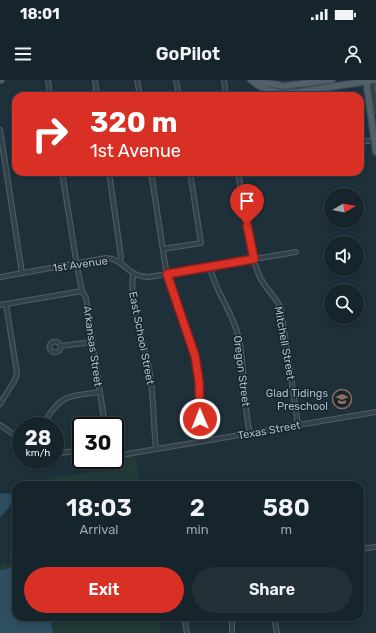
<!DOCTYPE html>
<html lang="en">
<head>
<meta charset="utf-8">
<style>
  :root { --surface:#16242c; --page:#233038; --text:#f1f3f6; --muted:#9ea4a9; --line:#354148; --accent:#d93025 }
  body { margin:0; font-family:Rubik,sans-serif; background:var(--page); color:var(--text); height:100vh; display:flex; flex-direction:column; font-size:15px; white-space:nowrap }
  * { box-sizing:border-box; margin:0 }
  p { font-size:13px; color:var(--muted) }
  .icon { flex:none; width:22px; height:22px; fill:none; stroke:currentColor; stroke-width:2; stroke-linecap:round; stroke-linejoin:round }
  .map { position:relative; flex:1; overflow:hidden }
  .sheet { position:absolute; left:12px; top:401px; width:352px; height:140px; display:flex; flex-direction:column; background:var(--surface); border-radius:12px; box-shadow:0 2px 6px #0003,0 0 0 1px var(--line) }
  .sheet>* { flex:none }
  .guide { position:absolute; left:12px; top:12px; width:352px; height:84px; border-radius:12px; box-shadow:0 2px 6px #0003,0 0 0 1px var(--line); background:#d93025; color:#fff; overflow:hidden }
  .needle { width:26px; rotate:81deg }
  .fabs { position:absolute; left:324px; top:108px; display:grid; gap:8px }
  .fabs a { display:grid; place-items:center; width:40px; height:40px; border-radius:50%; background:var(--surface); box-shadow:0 2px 6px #0003,0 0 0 1px var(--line); font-size:20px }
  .speed { position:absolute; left:12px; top:337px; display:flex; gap:8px; font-size:20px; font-weight:700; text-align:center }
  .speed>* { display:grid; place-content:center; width:52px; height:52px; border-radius:50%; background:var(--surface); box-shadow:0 2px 6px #0003,0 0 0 1px var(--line); line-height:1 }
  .speed small { font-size:10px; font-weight:400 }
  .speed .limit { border:2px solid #111; border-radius:6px; background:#fff; color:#111 }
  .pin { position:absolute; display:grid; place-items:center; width:34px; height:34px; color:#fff; margin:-41px -17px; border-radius:50% 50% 50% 0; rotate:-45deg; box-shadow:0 0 4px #0007 }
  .pin .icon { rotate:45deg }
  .me { position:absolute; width:44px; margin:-22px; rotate:359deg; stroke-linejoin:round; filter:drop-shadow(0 0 3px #0008) }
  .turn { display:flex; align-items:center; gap:14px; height:84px; padding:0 12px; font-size:18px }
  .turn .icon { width:52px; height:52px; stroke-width:2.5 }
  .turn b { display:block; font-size:28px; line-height:34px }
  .eta { display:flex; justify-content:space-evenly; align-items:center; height:68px; text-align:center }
  .eta b { font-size:24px; font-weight:600; line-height:28px }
  .action { display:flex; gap:8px; margin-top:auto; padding:8px 12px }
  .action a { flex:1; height:46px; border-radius:24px; background:var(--accent); color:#fff; font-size:16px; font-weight:600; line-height:46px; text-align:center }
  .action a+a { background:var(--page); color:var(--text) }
  .status { display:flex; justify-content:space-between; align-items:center; height:28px; padding:0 20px; background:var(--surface); direction:ltr }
  .status svg { height:11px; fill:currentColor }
  header { display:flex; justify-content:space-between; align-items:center; height:52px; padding:0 12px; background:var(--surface); font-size:18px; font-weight:600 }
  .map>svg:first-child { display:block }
  .green { fill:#203b38 }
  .water { fill:#2e4e61 }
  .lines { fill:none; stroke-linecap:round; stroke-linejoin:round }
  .minor-casing { stroke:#4f5f68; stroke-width:6 }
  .major-casing { stroke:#3e4d56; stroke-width:8 }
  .minor { stroke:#32414a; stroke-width:4 }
  .major { stroke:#4f606a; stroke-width:5.5 }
  .route-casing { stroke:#8d1f18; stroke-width:10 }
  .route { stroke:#d93025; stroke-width:7 }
  .labels { text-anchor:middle; stroke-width:3; stroke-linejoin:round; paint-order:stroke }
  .street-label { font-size:11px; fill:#acbcc7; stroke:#17262e }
  .poi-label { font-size:11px; fill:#acbcc7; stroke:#17262e; text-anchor:end }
</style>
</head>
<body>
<div class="status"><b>18:01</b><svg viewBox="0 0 49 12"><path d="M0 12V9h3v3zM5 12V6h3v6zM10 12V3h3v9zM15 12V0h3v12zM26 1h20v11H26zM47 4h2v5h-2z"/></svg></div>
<header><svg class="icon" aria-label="menu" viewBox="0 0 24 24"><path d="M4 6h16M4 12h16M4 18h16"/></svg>GoPilot<svg class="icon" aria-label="person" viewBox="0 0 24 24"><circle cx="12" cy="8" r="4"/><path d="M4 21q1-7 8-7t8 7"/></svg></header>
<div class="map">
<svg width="376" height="553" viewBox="0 0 376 553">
  <rect width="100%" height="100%" fill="#1e303a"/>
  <g class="green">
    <path d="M131,375H135L140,405H35L34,401L113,388L120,379Z"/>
    <path d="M16,464V487L0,490V485L3,482L7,484L13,483L8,477L14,473L13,467Z"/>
    <path d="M50,537H159L161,553H53Z"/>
  </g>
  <g class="water">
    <path d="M7,413L11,415C14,425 6,431 0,437V414Z"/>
    <path d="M16,487V537H50L53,553H0V490Z"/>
  </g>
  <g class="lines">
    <g class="minor-casing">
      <g id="minor">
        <path d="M48,0L50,16"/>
        <path d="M95,0L97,16"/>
        <path d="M137,0L140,16"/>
        <path d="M176,0L179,16"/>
        <path d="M224,0L226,16"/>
        <path d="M298,0L301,16"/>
        <path d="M372,1L376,30"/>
        <path d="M0,50L22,193"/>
        <path d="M360,62L376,60"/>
        <path d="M62,92L77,186L82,211L86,218L105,346"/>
        <path d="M109,92L121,177L120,183"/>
        <path d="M151,92L166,190L195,275L199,301L202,361"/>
        <path d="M238,92C244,126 246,163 259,195C264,208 276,216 281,229L298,345"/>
        <path d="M163,169L201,163L190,92"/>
        <path d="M210,187C215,212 232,230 238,255C246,287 242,321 250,353"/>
        <path d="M133,195C129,227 144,257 149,289C154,315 153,342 156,369"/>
        <path d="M0,197L106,178C126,179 126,197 149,197L296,172"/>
        <path d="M0,225L82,211"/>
        <circle cx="55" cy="267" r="5.5"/>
        <path d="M61,266L92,262"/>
        <path d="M0,324L15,300L17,293L6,224"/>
        <path d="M0,345L21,359"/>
        <path d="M42,346C61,314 65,317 100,312"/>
        <path d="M55,374L81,370"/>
        <path d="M115,376L376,332"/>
        <path d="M360,469L376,467"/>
        <path d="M184,537L187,553"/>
        <path d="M274,537L277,553"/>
        <path d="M232,553V537"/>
      </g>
    </g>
    <g class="major-casing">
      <g id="major">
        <path d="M0,0H1"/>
        <path d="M251,0C262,9 271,11 284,14L376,0"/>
        <path d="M366,0L376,72"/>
        <path d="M254,1L284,6L332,0"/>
      </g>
    </g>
    <use href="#minor" class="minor"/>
    <use href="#major" class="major"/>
  </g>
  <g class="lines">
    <g class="route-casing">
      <path id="route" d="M200,339L199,301L195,276L167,194L254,179L247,145"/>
    </g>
    <use href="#route" class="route"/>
  </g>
  <defs>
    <g id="school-ring" transform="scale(1)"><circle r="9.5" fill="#17262e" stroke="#8d6e63" stroke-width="1.5"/><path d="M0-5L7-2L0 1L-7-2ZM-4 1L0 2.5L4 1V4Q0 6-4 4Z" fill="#8d6e63"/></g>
  </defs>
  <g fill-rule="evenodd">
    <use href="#school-ring" x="342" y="319"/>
  </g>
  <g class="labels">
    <g class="street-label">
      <text transform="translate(80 184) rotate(-8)" y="4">1st Avenue</text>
      <text transform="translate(142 258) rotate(79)" y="4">East School Street</text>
      <text transform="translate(285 263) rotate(80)" y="4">Mitchell Street</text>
      <text transform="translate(93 266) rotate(82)" y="4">Arkansas Street</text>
      <text transform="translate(242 291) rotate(83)" y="4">Oregon Street</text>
      <text transform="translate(269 350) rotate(-10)" y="4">Texas Street</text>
    </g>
    <g class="poi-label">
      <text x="328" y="317">Glad Tidings<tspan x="328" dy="13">Preschool</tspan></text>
    </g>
  </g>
</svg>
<div class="fabs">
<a><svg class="needle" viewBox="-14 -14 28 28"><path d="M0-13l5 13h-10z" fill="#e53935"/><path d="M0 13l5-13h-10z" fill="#9ea4a9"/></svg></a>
<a><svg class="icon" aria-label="sound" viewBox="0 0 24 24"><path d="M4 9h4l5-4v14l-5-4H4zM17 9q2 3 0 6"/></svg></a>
<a><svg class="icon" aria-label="search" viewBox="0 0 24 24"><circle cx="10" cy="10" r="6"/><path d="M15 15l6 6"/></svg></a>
</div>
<div class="speed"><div>28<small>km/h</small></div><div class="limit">30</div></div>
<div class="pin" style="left:247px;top:145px;background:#d93025"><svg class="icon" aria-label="arrive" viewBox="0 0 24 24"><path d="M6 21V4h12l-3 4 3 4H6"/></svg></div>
<svg class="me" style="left:200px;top:339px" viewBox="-20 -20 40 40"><circle r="17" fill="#d93025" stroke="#fff" stroke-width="3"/><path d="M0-11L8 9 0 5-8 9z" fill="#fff"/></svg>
<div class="guide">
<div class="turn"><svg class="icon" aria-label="right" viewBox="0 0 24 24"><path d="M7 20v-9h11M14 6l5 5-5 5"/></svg><div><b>320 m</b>1st Avenue</div></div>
</div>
<section class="sheet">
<div class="eta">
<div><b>18:03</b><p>Arrival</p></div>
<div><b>2</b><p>min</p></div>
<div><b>580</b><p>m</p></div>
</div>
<div class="action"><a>Exit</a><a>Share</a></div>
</section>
</div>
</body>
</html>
